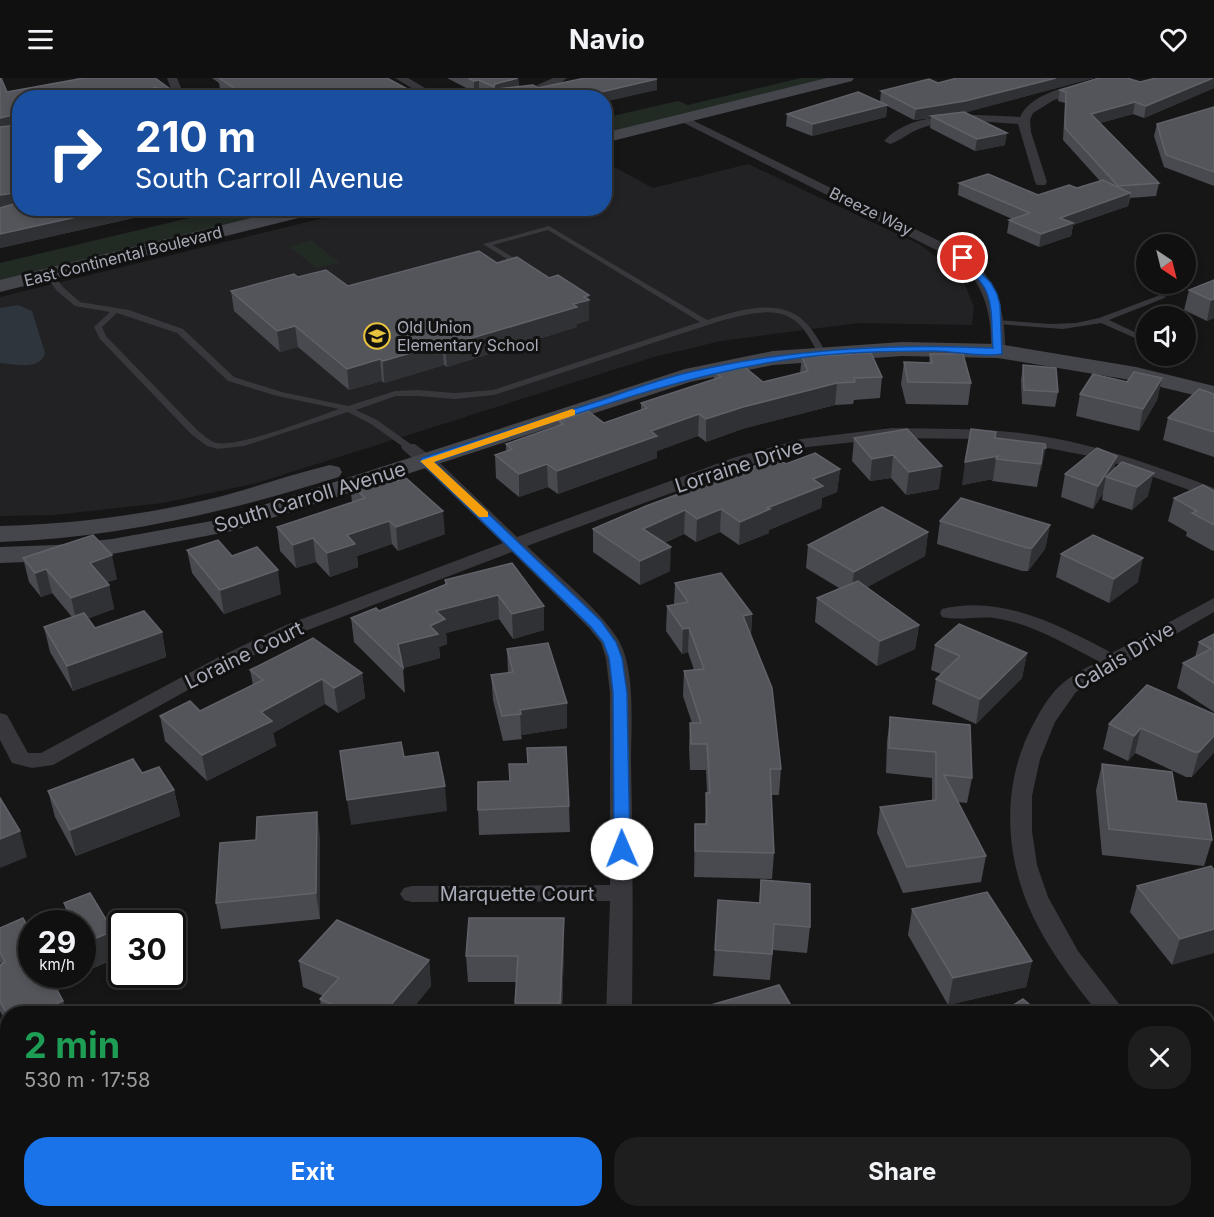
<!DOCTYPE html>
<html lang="en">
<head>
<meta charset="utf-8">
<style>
  :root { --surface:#101011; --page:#1e1e1f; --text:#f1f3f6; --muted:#9c9d9f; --line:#303031; --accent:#1a73e8 }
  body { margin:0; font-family:Inter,sans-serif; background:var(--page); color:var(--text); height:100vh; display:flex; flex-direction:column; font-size:22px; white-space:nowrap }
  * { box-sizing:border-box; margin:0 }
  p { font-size:20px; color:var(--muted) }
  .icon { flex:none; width:33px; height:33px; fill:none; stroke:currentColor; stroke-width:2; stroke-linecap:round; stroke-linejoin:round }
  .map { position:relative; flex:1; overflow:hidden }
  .panel { position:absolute; left:0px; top:928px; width:1215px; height:212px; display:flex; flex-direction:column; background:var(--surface); border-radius:24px 24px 0 0; box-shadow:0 3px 9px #0003,0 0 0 2px var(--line) }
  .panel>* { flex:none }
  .hud { position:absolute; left:12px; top:12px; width:600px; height:126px; border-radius:24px; box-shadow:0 3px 9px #0003,0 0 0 2px var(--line); background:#1a4fa0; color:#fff; overflow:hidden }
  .needle { width:39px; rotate:145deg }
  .buttons { position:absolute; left:1136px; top:156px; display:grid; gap:12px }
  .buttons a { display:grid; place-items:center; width:60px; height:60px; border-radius:50%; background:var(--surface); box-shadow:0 3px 9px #0003,0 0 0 2px var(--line); font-size:30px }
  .speed { position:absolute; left:18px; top:832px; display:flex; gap:12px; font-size:30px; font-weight:700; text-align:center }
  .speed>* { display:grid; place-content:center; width:78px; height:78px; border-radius:50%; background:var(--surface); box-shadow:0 3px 9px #0003,0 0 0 2px var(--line); line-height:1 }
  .speed small { font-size:15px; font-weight:400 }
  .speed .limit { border:3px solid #111; border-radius:9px; background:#fff; color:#111 }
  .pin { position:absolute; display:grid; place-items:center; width:51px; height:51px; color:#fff; margin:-26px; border:3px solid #fff; border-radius:50%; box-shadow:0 2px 6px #0007 }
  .me { position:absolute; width:66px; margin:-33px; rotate:359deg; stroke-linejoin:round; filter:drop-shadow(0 0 4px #0008) }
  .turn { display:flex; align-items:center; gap:21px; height:126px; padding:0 24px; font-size:27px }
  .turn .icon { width:78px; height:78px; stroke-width:2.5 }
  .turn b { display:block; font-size:42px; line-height:51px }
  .round { display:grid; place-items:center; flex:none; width:63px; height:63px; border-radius:24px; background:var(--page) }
  .overview { display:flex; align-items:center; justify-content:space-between; height:102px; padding:0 24px }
  h1 { font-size:36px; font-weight:700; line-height:45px; color:#1e9e55 }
  .cta { display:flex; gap:12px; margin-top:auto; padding:12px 24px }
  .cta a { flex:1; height:69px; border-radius:24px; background:var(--accent); color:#fff; font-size:24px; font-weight:700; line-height:69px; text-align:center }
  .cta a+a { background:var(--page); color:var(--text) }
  header { display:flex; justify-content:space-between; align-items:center; height:78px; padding:0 24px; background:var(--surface); font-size:27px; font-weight:700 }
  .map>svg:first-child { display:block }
  .built { fill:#222224 }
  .green { fill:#222a24 }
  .water { fill:#2e353d }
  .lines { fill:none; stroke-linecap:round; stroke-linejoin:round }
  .service { fill:#37373c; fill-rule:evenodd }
  .minor { fill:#37373c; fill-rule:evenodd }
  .secondary { fill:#45464c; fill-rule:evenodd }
  .wall { fill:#494a4f }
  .shaded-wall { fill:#303134 }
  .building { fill:#53555a; stroke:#616269; stroke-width:1.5 }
  .route { fill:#1a73e8; stroke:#114b97; stroke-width:1.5 }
  .slow { fill:#f59e0b }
  .labels { text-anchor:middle; stroke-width:6; stroke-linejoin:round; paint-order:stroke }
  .far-street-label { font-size:16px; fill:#a8abb7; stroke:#111112 }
  .far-poi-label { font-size:16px; fill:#a8abb7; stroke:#111112; text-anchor:start }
  .street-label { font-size:20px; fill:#a8abb7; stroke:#111112 }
</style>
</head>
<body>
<header><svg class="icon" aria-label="menu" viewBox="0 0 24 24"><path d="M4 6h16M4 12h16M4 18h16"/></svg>Navio<svg class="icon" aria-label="heart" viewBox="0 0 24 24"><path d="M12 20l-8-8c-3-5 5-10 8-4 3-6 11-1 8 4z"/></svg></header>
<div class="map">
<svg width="1214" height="1139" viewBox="0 0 1214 1139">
  <rect width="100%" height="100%" fill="#161617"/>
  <path class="built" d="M605,84L653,110L748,86L919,166L948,187L965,207L974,229L972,247L858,245L721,263L654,279L257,405L163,425L54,437L0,438V219L360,131L604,130Z"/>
  <g class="green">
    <path d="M801,0H833L605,56L604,40L678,23L688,27Z"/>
    <path d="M227,131H303L0,205V185Z"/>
    <path d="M311,162L340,185L316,190L290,169Z"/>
  </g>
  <path class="water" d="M18,227L32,233L45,275C40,293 15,286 0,285V230Z"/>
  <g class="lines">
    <g class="service">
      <path d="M549,148L707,242C736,233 780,218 805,244C814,253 820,264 826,275L825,277H819C813,266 807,254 798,245C776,226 745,237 720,243L494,317L455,321L418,318H396L356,332L377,342L412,367V371H406L371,346L348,334L244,368L218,371L207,368L191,356L100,261L94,249L110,234L75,228L57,213L44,196L51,194L63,209L80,224L129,232L183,251L234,299L282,314L348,328L395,313L418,312L455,315L493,312L700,244L548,152L493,167L524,186L525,188L521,190L483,166ZM117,235L177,255L228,303L277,318L339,331C313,340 240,369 217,365C210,364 203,356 197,352L106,258L102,249Z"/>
      <path d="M1160,217L1167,219L1109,242L1145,259V263H1142L1101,245L1063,251L997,246L993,244L997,242L1050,246L1076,245L1099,240Z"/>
    </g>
    <g class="minor">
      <path d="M167,0H177L181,10L192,20H180L171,11Z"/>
      <path d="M395,0H408L442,20H428Z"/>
      <path d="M553,0H567C549,16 520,20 496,20L531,10Z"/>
      <path d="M1108,0H1127L1054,22L1033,35L1030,42L1031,54L1047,104L1045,107H1037L1035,104L1018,46C987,44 949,39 919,51C908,55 900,63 890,66L884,63C913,30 980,37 1020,39C1033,11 1081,6 1108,0Z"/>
      <path d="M684,38L968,177C997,203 1006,235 1005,273L1003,276L998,277L991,273C992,237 985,207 958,183L680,43V39Z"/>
      <path d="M892,350C935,351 978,350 1020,355C1088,363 1151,386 1214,410V421L1104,381L1022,365L978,361L892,360L808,369L745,388L527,468C552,493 602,533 619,563C636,593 631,650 631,685C633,769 633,852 632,936H606L610,823L412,824L404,822L400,816L404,810L412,808L610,807V615L606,581L601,565L589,550L512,474L300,555L231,588L53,687L32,690L12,685L0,662V635L7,637L28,675H41L217,580L286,547L503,465L429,394L403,372L401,369L403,366H415L441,386L517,459L733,380L801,361Z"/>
      <path d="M1214,520V534L1076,614L1055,644L1040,681L1032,718V753L1037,787L1048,819L1078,873L1127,936H1099C1070,900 1040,861 1024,817C1003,759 1005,695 1036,641C1043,628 1052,614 1063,605C1073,596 1087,590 1098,583C1065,566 1031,545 994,540C977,538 959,543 942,539L940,535L942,531C1002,516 1061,548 1112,575Z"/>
      <path d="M1208,1012L1214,1014V1039L1208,1037Z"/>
      <path d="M678,1132H709L712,1139H681Z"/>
    </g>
    <g class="secondary">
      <path d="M827,0H854L852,3L604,65V55Z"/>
      <path d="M291,130H325L323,134L0,214V202Z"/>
      <path d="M902,264L998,266L1136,289L1214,308V322L1136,303L998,280L902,278L773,287L690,304L232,453L112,476L56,483L0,485V469L56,467L112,461L217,442L685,291L773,273Z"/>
      <path d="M330,387L339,389L342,394L339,399C227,434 117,460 0,464V448C70,446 138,438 206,422C248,412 288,397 330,387Z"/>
    </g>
  </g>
  <g class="wall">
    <path d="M0,0L7,14L79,1L75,0H155L173,13L174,20H20V130H178L0,170Z"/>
    <path d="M212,0H387L415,15V17L419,20H232L220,11L219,5Z"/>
    <path d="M447,0H518L519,8L538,10L657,1V12L604,20H497V17L495,20H492L479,13L474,14Z"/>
    <path d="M957,0H1094L966,34L1005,67L975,73L930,50L931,40L914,42L887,28L886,39L812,58L786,48L787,36L880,24L881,13L938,5Z"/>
    <path d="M1214,0V10L1144,40L1133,36L1100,45L1159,105L1156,118L1130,120L1128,128L1073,147L1071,158L1039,169L1007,155L1009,142L1012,141L958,117L959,105L1038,117L1077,110L1100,103L1063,62L1065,25L1058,23L1060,12L1140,4Z"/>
    <path d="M1214,29V108L1164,89L1154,58L1157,46Z"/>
    <path d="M497,185L549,200L589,217V242L577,246V249L447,289L444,287L384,305L382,303L349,312L298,269L280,274L234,233L231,213L298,199L348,208Z"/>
    <path d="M1214,202V240L1207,243L1184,232L1189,212Z"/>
    <path d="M930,276L971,305L968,327L906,326L901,306L904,284L929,285Z"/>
    <path d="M802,279L882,299L880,320L854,322L853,326L835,327L742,351L706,364L698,358L657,373V380L558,416L548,409L519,419L496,400L495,377L506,373V366L559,348V343L604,345L641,332V325L714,301V293L763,304L800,295Z"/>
    <path d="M1023,287L1058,314L1055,329L1022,326L1021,302Z"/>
    <path d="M1162,300L1157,322L1139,353L1076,338L1080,316L1127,304Z"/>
    <path d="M1214,316V379L1163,362L1168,340Z"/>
    <path d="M907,351L939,411L906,417L891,400L870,403L852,383L854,360Z"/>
    <path d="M995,360L1045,366L1041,392L1040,393L1037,409L992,403L993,401L962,407Z"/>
    <path d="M1117,378L1114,392L1122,384L1148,418L1132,432L1102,422L1103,415L1093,431L1061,419L1065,396Z"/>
    <path d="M786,386L840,391L837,414L822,420L821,430L769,452V455L739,467L720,454L696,464L684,456L664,465L670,493L640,507L593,474V451Z"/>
    <path d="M350,406L445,456L398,473L392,466L357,478L358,489L330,499L316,484L296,490L280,473L277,449L352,424Z"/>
    <path d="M1214,413V472L1213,473L1186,458L1187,454L1168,443L1174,420Z"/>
    <path d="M940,443L1050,447L1045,471L1028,493H1022L937,466Z"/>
    <path d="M928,454L925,478L867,509L919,547L915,571L877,588L815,544L817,520L839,510L806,490L808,467Z"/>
    <path d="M187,472L232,478L281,516L224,536L192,495Z"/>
    <path d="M1061,476L1138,504L1109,525L1056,499Z"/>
    <path d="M23,480L117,501L107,504L109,507L114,531L88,540L95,550L162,554L166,579L73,613L50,574L44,549L72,539L52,515L41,519L29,504Z"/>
    <path d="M512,485L544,552L513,561L499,541L446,555L447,566L439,569L440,580L403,590L405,615L354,564L351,540L379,533L445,507V502Z"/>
    <path d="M675,505L752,536L751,557L781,691L779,717H771L774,775L772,801L694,799L695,746H705L706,715H707L706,692H690L689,670L690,645H692L683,618L684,593L694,592L688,574L682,576L666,553L667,528L674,527Z"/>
    <path d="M1214,556V634L1177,610L1183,585L1195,579L1199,564Z"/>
    <path d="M935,567L1027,575L1022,600L976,646L932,626L936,601L941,596L931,592Z"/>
    <path d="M507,571L567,625V650L521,657L522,661L503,663L493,622L491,597L508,595Z"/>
    <path d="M250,592L362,595L365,620L338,635L325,626L273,655L276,668L207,703L165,663L160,638L200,633L253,607Z"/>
    <path d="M1214,636L1192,699H1186L1135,675L1128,683L1103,671L1109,646Z"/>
    <path d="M890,639L972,700L967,725L958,724L986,778L981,804L903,815L877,755L880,729L932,722V700L886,695L887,664Z"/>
    <path d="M1102,686L1177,723L1212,762L1204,788L1102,777L1096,712Z"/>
    <path d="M142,695L174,712L180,738L76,778L55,739L48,713Z"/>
    <path d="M569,728L570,754L479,757L478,732Z"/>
    <path d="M320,759V841L221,851L216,825L256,762Z"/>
    <path d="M1214,792L1172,887L1130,834L1137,808Z"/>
    <path d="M761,802L810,849L807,875L773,872L770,902L713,898L715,872L759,825Z"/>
    <path d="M64,825L113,853L119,879L82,895V846L68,840Z"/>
    <path d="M912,831L1032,883L1026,909L948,927L908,857Z"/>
    <path d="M0,850L32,897H78L54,907L63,923L67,936H8V948L0,933V887L1,886L0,884Z"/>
    <path d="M564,866L562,936H516L515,925L517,904H468L466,878Z"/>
    <path d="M429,882L431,908L408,936H322L320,921L323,918L303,909L299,883Z"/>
    <path d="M711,927L796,936H711Z"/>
    <path d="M97,1132H248L236,1139H99Z"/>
    <path d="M827,1132H942L933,1139H832L827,1134Z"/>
    <path d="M1093,1132H1208L1214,1139H1100Z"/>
  </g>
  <g class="shaded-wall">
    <path d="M518,0L519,11H497V17L494,20V9L495,6Z"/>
    <path d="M1056,0H1094L964,35L931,38V40L914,42L916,31Z"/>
    <path d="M1213,0H1214V10L1144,40L1146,28Z"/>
    <path d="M657,1V12L604,24V20H575Z"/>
    <path d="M479,2V13L474,14V3Z"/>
    <path d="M1135,24L1133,36L1089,48L1091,36Z"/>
    <path d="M887,27L886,39L812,58L813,46Z"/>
    <path d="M17,36L20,48L0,52V40Z"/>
    <path d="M1007,55L1005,67L975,73L977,61Z"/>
    <path d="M17,114L20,124L0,131V117Z"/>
    <path d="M1130,115L1128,128L1073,147L1071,158L1039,169L1041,156L1060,140Z"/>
    <path d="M117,130H178L0,170V156Z"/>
    <path d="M589,217V242L577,246V249L447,289L445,268L573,226L584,219Z"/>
    <path d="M1214,221V240L1207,243L1211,222Z"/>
    <path d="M295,248L298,269L280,274L277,253Z"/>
    <path d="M442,266L444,287L384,305L383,283Z"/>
    <path d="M380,281L382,303L349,312L347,291Z"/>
    <path d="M1162,300L1157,322L1139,353L1143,331Z"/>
    <path d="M837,305L835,327L742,351L706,364V341L743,329Z"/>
    <path d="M699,336L698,358L657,373V380L558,416L557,393L651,353Z"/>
    <path d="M1043,370H1046L1041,392L1040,393Z"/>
    <path d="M893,377L891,400L870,403L872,381Z"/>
    <path d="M998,378L996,381L993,401L962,407L965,384Z"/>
    <path d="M1117,378L1112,400L1106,399L1103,415L1093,431L1098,408Z"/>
    <path d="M547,386L548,409L519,419V396Z"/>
    <path d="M942,388L939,411L906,417L909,394Z"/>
    <path d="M840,391L837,414L822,420L821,430L769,452V455L739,467L740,444L767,430L813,401Z"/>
    <path d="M1154,395L1148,418L1132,432L1137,409Z"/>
    <path d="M721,431L720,454L696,464L697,441Z"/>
    <path d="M685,432L684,456L643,474V451Z"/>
    <path d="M443,433L445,456L398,473L396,449Z"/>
    <path d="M389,443L392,466L357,478L358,489L330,499L327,475L347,457Z"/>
    <path d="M1050,447L1045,471L1028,493L1032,470Z"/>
    <path d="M928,454L925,478L851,518L854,494Z"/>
    <path d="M313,460L316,484L296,490L293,467Z"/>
    <path d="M671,469L670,493L640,507V483Z"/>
    <path d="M112,477L117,501L95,509L90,485Z"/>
    <path d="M1143,480L1138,504L1109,525L1114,501Z"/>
    <path d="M46,491L52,515L41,519L35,495Z"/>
    <path d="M278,492L281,516L224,536L220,512Z"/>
    <path d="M109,507L114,531L77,545L71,520Z"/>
    <path d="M498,517L499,541L446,555L447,566L439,569L440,580L403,590L398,566L430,548L436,533Z"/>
    <path d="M544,528V552L513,561L512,536Z"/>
    <path d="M752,536L750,560L743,538Z"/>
    <path d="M919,547L915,571L877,588L880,563Z"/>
    <path d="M689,550L688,574L682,576L683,551Z"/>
    <path d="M162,554L166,579L73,613L67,588Z"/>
    <path d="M1027,575L1022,600L976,646L980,621Z"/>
    <path d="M362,595L365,620L338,635L334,610Z"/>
    <path d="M322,601L325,626L273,655L276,668L207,703L202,677L261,634Z"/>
    <path d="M567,625V650L521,657L520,632Z"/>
    <path d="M1141,650L1135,675L1128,683L1134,658Z"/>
    <path d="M1214,658V675L1192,699L1199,674Z"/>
    <path d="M445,708L447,733L351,747L347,722Z"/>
    <path d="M174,712L180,738L76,778L70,752Z"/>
    <path d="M317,734L320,759V841L316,815Z"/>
    <path d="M20,753L27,779L0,790V761Z"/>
    <path d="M564,840V866L562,936H561Z"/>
    <path d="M1214,851V875L1172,887L1180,861Z"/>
    <path d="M113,853L119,879L82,895V866Z"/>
    <path d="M429,882L431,908L408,936H383Z"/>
    <path d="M1032,883L1026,909L948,927L953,900Z"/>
    <path d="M45,897H78L49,909Z"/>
    <path d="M63,923L67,936H33Z"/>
    <path d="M193,1132H248L236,1139H181Z"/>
    <path d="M909,1132H942L933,1139H899Z"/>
    <path d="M1113,1132H1121L1119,1139H1111Z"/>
  </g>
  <g class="building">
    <path d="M0,0H1L7,14L84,0H155L173,13L153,9L168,20H20V38L17,36L0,40Z"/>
    <path d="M219,0H387L415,15L412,16L419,20H249Z"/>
    <path d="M468,0H518L495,6L494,9L479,2L474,3Z"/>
    <path d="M585,0L657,1L575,20H514L497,11L533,7L538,10Z"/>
    <path d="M957,0H1056L965,23L916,31L881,13L929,1L938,5Z"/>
    <path d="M1099,0H1127L1140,4L1156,0H1213L1146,28L1135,24L1091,36L1159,105L1118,108L1065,50L1066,14L1060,12Z"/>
    <path d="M858,14L887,27L813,46L787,36Z"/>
    <path d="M1214,29V94L1166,77L1157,46Z"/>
    <path d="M964,34L1007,55L977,61L931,38Z"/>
    <path d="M20,41V114L0,117V49L19,47Z"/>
    <path d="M988,96L1038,117L1069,107L1077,110L1103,102L1130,115L1060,140L1073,145L1041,156L1009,142L1030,135L959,105Z"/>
    <path d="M20,124V130H117L0,156V130Z"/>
    <path d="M479,173L497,185L517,179L549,200L558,197L589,217L584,219L589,222L573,226L577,229L445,268L442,266L383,283L380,281L347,291L295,248L277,253L231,213L294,196L298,199L326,192L348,208Z"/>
    <path d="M1214,202V221L1211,222L1189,212Z"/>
    <path d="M871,275L882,299L854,300L855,304L837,305L743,329L706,341L699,336L651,353L657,358L557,393L547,386L519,396L495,377L512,371L506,366L563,346L559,343L588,333L604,345L647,330L641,325L721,299L714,293L742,287L763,304L808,293L802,279Z"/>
    <path d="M930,276H963L971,305L908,304L904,284L932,285Z"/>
    <path d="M1023,287L1056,290L1058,314L1024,312Z"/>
    <path d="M1134,294L1162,300L1143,331L1080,316L1093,296L1127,304Z"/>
    <path d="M1199,311L1214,316V354L1168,340Z"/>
    <path d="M907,351L942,388L909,394L893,377L872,381L854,360Z"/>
    <path d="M971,351L996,354L995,360L1045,366L1046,370H1043L1041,386L996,381L998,378L965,384Z"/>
    <path d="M1097,370L1117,378L1098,408L1065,396Z"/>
    <path d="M815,375L840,391L813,401L823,408L767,430L770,431L740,444L721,431L697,441L685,432L643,451L671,469L640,483L593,451L646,428L776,380L786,386Z"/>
    <path d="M1122,384L1154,395L1137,409L1106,399Z"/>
    <path d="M380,396L390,405L406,400L443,433L396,449L389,443L347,457L355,466L327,475L313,460L293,467L277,449L365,420L350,406Z"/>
    <path d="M1203,407L1214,413V447L1192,435L1197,433L1174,420Z"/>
    <path d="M961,420L1050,447L1032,470H1027L940,443Z"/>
    <path d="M882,429L928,454L854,494L808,467Z"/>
    <path d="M93,457L112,477L90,485L109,507L71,520L46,491L35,495L23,480Z"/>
    <path d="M1093,457L1143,480L1114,501L1061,476Z"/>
    <path d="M218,462L232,478L257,469L278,492L220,512L187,472Z"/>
    <path d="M512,485L544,528L512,536L498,517L436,533L445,541L430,548L438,556L398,566L403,590L351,540L376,530L379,533L447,506L445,502Z"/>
    <path d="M721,495L752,536L743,538L772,610L781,691H770L774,775L695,773V746H707L706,715H710L707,666H691L690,645H701L684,593L704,591L689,550L683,551L667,528L688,524L675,505Z"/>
    <path d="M858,503L919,547L880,563L817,520Z"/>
    <path d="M144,533L162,554L67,588L44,549L84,535L95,550Z"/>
    <path d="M959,546L1027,575L980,621L936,601L960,578L935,567Z"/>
    <path d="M1214,556V605L1183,585L1211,571L1199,564Z"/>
    <path d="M313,560L362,595L334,610L322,601L261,634L272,643L202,677L160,638L190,623L200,633L263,602L250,592Z"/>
    <path d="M548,565L567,625L520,632L521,636L502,638L491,597L513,594L507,571Z"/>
    <path d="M1147,607L1214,636V658L1199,674H1194L1141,650L1134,658L1109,646Z"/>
    <path d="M890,639L970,647L972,700L944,697L986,778L907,789L880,729L936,722V674L889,670Z"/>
    <path d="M401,664L404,679L438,674L445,708L347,722L340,673Z"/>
    <path d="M566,669L569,728L478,732V704L510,703L509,686H528L527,670Z"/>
    <path d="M133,681L142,695L159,689L174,712L70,752L48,713Z"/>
    <path d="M1102,686L1172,694L1177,723L1206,726L1212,762L1109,751Z"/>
    <path d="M0,720L20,753L0,761Z"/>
    <path d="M317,734L316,815L216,825L220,765L256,762L257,739Z"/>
    <path d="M1211,788L1214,792V851L1180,861L1137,808Z"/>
    <path d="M761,802L810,806V849L774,846L772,876L715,872L718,822L760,825Z"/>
    <path d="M987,814L1032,883L953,900L912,831Z"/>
    <path d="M90,815L113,853L82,866V846H55L72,839L64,825Z"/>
    <path d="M23,840L32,856V897H49L63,923L33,936H8V938L0,923V887L5,884L0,874V850Z"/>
    <path d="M469,840H564L560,925H515L518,878H466Z"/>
    <path d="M337,842L429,882L383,936H353L320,921L339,900L299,883Z"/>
    <path d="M779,907L796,936H716L711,927Z"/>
    <path d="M1023,921L1041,936H999Z"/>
    <path d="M1208,1057L1214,1062V1139H1157L1150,1132H1208Z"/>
    <path d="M101,1132H193L181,1139H105Z"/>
    <path d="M547,1132H626L631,1139H536Z"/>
    <path d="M854,1132H909L899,1139H860Z"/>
    <path d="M969,1132H1017L1023,1139H959Z"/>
    <path d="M645,1134L650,1139H636Z"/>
  </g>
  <path class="route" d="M963,177L991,205L997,216L1000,227L1002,276C980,280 955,273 934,273C892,273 848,274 806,279C678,295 556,344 434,384L601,543L616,564L622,580L627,615L630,771L627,774H616L614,771L613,615L609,580L603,564L591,549L420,383L422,380C481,361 540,342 599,323C628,313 657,302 686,295C787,271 889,265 993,270C991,251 994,226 984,209C977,198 966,190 959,180Z"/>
  <path class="slow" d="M572,331L575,332V337L434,384L488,434V439H479L420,383Z"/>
  <defs>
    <g id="school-ring" transform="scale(1.35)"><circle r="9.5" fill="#111112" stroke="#e7c33e" stroke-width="1.5"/><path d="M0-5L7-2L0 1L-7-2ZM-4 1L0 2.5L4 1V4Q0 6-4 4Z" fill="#e7c33e"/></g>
  </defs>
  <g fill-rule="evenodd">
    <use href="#school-ring" x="377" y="258"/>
  </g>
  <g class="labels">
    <g class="far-street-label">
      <text transform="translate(871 133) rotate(26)" y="6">Breeze Way</text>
      <text transform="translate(123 178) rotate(-14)" y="6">East Continental Boulevard</text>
    </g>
    <g class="far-poi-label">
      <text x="397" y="255">Old Union<tspan x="397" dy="18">Elementary School</tspan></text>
    </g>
    <g class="street-label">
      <text transform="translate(739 388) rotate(-18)" y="7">Lorraine Drive</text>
      <text transform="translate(310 419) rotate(-17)" y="7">South Carroll Avenue</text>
      <text transform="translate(244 577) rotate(-26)" y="7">Loraine Court</text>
      <text transform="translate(1124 578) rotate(-31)" y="7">Calais Drive</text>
      <text x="517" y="823">Marquette Court</text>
    </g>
  </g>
</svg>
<div class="buttons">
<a><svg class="needle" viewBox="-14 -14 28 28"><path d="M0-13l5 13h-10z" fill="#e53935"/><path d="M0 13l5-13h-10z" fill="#9c9d9f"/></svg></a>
<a><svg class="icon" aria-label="sound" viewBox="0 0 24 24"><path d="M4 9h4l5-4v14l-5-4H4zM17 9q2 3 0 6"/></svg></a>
</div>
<div class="speed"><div>29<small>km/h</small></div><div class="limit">30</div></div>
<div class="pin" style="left:963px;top:180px;background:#d93025"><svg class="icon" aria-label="arrive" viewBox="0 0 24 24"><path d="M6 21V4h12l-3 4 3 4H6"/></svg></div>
<svg class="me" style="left:622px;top:771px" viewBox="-20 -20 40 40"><circle r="19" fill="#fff"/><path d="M0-13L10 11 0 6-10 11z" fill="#1a73e8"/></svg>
<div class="hud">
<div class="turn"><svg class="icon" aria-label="right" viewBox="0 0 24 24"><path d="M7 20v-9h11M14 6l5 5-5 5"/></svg><div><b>210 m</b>South Carroll Avenue</div></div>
</div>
<section class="panel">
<div class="overview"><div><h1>2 min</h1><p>530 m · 17:58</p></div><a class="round"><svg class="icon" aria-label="close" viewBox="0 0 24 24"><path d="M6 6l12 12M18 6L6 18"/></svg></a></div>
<div class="cta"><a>Exit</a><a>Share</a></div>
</section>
</div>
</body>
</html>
